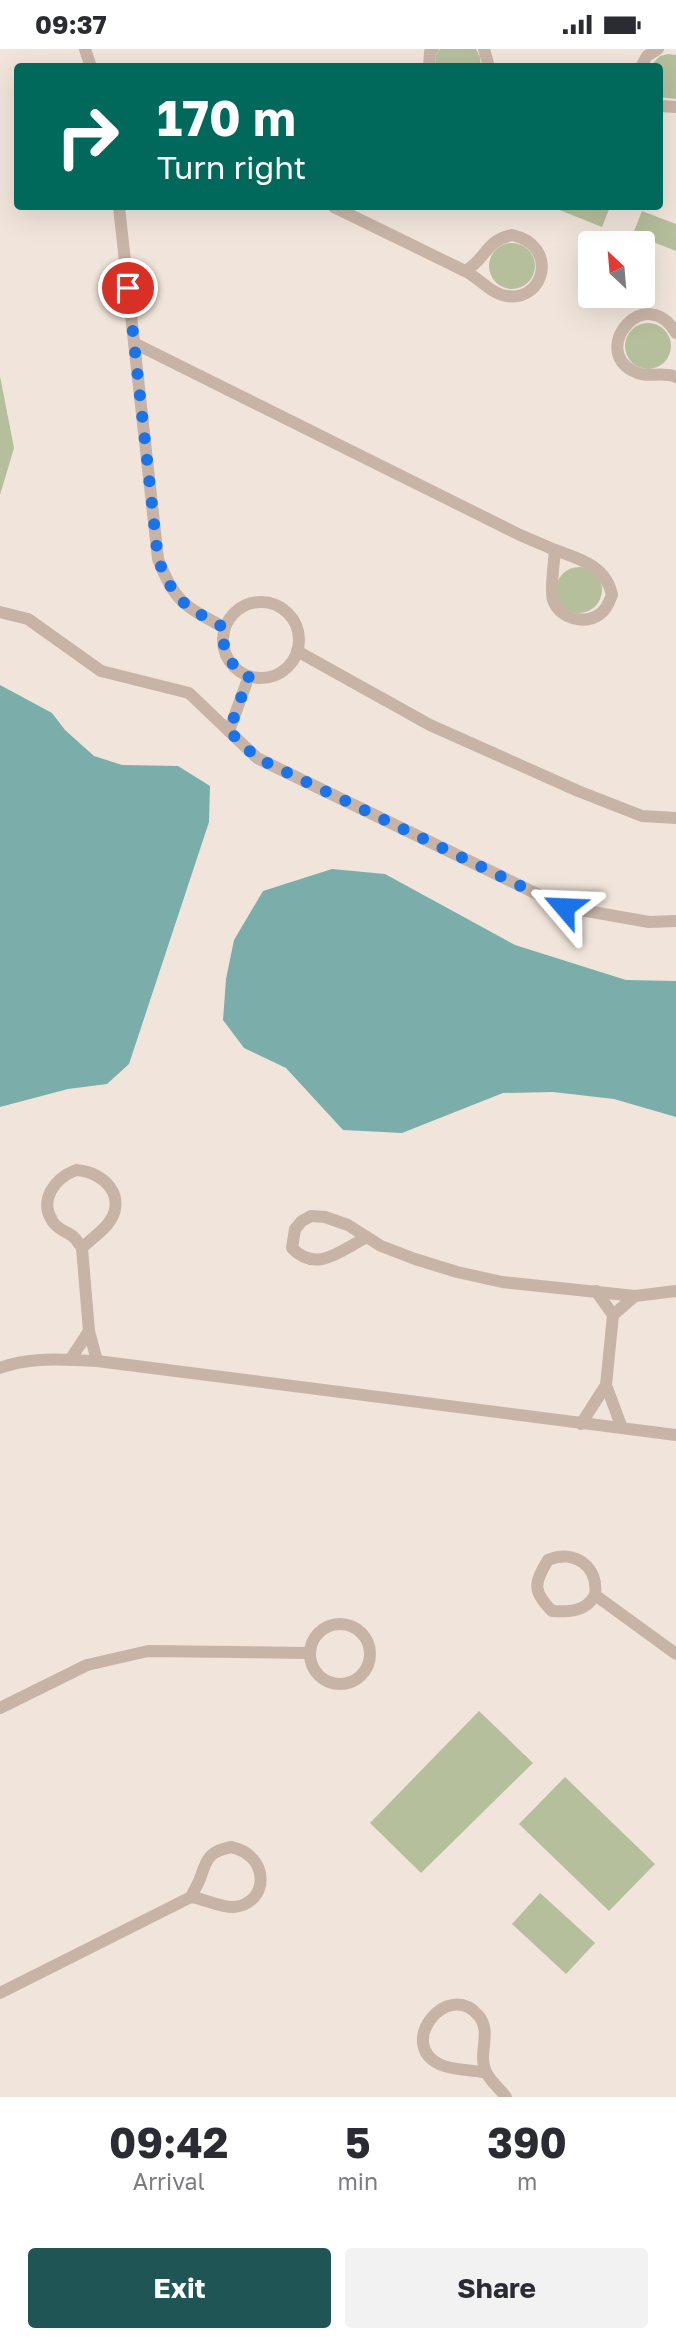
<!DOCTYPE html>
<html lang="en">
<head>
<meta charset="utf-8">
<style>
  :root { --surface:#fff; --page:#f2f2f3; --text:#2b2b33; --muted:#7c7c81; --accent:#1f5554 }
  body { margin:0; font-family:"Golos Text",sans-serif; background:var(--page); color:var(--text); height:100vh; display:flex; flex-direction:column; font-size:26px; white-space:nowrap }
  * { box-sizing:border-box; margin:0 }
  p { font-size:23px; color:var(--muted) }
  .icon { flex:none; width:38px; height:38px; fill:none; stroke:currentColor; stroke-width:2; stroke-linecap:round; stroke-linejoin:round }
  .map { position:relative; height:2048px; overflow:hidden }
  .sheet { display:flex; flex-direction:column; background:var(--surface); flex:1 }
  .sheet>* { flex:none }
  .top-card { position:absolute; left:14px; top:14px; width:649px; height:147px; border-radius:7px; box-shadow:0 7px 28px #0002; background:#00695c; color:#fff; overflow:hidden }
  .needle { width:46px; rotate:334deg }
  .tools { position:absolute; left:578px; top:182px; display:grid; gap:14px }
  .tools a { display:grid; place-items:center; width:77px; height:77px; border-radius:7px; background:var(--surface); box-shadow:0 7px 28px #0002; font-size:35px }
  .pin { position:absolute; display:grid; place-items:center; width:60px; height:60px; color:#fff; margin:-30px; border:4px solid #fff; border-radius:50%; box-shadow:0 2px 7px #0007 }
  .me { position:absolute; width:77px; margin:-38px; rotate:296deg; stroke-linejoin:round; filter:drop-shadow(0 0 5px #0008) }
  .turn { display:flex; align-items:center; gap:24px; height:147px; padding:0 28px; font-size:32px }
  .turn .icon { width:91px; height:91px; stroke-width:2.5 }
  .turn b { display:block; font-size:49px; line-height:60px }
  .eta { display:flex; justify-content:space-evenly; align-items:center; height:119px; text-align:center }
  .eta b { font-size:42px; font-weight:700; line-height:49px }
  .action { display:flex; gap:14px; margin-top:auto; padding:14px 28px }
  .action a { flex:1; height:80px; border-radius:7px; background:var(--accent); color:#fff; font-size:28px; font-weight:700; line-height:80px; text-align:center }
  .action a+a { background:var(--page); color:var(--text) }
  .status { display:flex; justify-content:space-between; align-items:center; height:49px; padding:0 35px; background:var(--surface); direction:ltr }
  .status svg { height:19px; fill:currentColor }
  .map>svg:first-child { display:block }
  .green { fill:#b6bf9c }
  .water { fill:#7badab }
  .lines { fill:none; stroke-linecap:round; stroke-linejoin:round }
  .minor { stroke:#c8b4a7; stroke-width:12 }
  .route { stroke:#1a73e8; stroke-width:12; stroke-dasharray:0 21.6 }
</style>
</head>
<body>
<div class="status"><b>09:37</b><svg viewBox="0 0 49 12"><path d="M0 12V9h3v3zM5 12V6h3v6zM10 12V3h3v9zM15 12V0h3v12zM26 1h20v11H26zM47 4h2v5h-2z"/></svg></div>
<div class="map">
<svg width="676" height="2048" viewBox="0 0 676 2048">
  <rect width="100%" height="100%" fill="#f1e5db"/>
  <g class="green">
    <path d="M440,0H476L480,8L481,18L435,17L436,6Z"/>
    <path d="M668,5L676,6V50L660,48V18L650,17L660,7Z"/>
    <path d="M552,158H610L602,178Z"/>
    <path d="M642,162L676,175V202L633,185Z"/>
    <circle cx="512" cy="217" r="23"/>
    <circle cx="648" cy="297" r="23"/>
    <path d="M0,327L14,399L0,446Z"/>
    <circle cx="579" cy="541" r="23"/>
    <path d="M479,1662L533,1714L421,1824L370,1774Z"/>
    <path d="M565,1728L655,1815L609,1862L519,1775Z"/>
    <path d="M540,1844L595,1894L566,1925L512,1875Z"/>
  </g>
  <g class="water">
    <path d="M0,636L52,664L65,681L94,707L122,716L178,717L210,737L209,773L129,1015L107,1035L68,1040L0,1058Z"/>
    <path d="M332,820L385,825L515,896L626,931L676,932V1068L614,1050L553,1043L503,1044L402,1084L343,1081L286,1019L244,999L223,971L226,930L234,891L263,842Z"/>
  </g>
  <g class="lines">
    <g class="minor">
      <path d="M85,0L91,18"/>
      <path d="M484,0L489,18"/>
      <path d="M429,18L430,3L433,0"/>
      <path d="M641,18L647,7L658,0"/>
      <path d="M660,57L676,58"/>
      <path d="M119,158L158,510C175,554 186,558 225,579"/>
      <path d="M334,158L465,222"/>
      <path d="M512,186C559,196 545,253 507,247C491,245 479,229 465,222C487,210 484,192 512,186Z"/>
      <path d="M676,284C646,233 590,299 633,322C646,330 662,322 676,328"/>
      <path d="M134,294L520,486L555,501"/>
      <path d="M555,501C580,510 606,517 612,546C609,553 607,560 600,565C585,576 560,570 553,551C550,541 554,514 555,501Z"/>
      <circle cx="261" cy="591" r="38"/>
      <path d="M0,563L28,570L101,622L189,644L257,709L564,858L649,873L676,872"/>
      <path d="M297,602L430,676L578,742L642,767L676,769"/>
      <path d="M229,682L249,627"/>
      <path d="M76,1121C105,1123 129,1149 107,1176C100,1184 90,1191 82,1199C79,1195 76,1189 71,1186C65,1182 59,1181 53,1173C38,1151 55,1129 76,1121Z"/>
      <path d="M367,1188C341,1201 317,1225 292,1199L295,1180L302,1172L311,1167L325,1168L348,1176L381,1197L415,1210L457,1223L502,1233L635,1247L676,1242"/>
      <path d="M82,1199L89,1282L97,1312"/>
      <path d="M596,1242L613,1266L606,1336L622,1379"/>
      <path d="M613,1266L635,1247"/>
      <path d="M70,1311L89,1282"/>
      <path d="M0,1319C31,1307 64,1311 97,1312L676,1386"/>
      <path d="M581,1375L606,1336"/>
      <path d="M595,1546C586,1563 569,1563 552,1562C532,1542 534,1534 548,1511C574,1500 599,1517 595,1546L676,1605"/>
      <circle cx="340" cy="1605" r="30"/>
      <path d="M0,1659L87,1616L148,1602L309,1604"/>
      <path d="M231,1798C270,1806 270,1854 234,1858C222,1859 205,1850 191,1848C194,1841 199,1834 201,1827C207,1808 211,1802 231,1798Z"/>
      <path d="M0,1944L191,1848"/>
      <path d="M486,2024C471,2020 453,2022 439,2015C397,1994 447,1931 478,1966C493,1983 477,2004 486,2023C490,2032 500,2040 506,2048"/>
    </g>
  </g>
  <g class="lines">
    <path class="route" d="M128,239L158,510C175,554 185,557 225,579C220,601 229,617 249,627L229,682L257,709L564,858"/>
  </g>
</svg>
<div class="tools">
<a><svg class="needle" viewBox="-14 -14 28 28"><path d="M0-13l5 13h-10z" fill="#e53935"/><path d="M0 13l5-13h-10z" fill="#7c7c81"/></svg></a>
</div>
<div class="pin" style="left:128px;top:239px;background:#d93025"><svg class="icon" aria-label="arrive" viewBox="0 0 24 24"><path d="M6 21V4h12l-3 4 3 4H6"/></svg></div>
<svg class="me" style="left:564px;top:858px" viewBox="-20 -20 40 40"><path d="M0-17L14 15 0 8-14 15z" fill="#1a73e8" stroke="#fff" stroke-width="4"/></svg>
<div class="top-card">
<div class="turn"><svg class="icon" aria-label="right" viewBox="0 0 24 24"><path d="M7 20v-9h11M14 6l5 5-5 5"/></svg><div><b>170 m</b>Turn right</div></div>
</div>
</div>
<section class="sheet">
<div class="eta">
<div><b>09:42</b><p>Arrival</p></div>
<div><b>5</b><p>min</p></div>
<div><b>390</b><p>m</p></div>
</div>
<div class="action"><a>Exit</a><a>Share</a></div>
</section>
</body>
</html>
